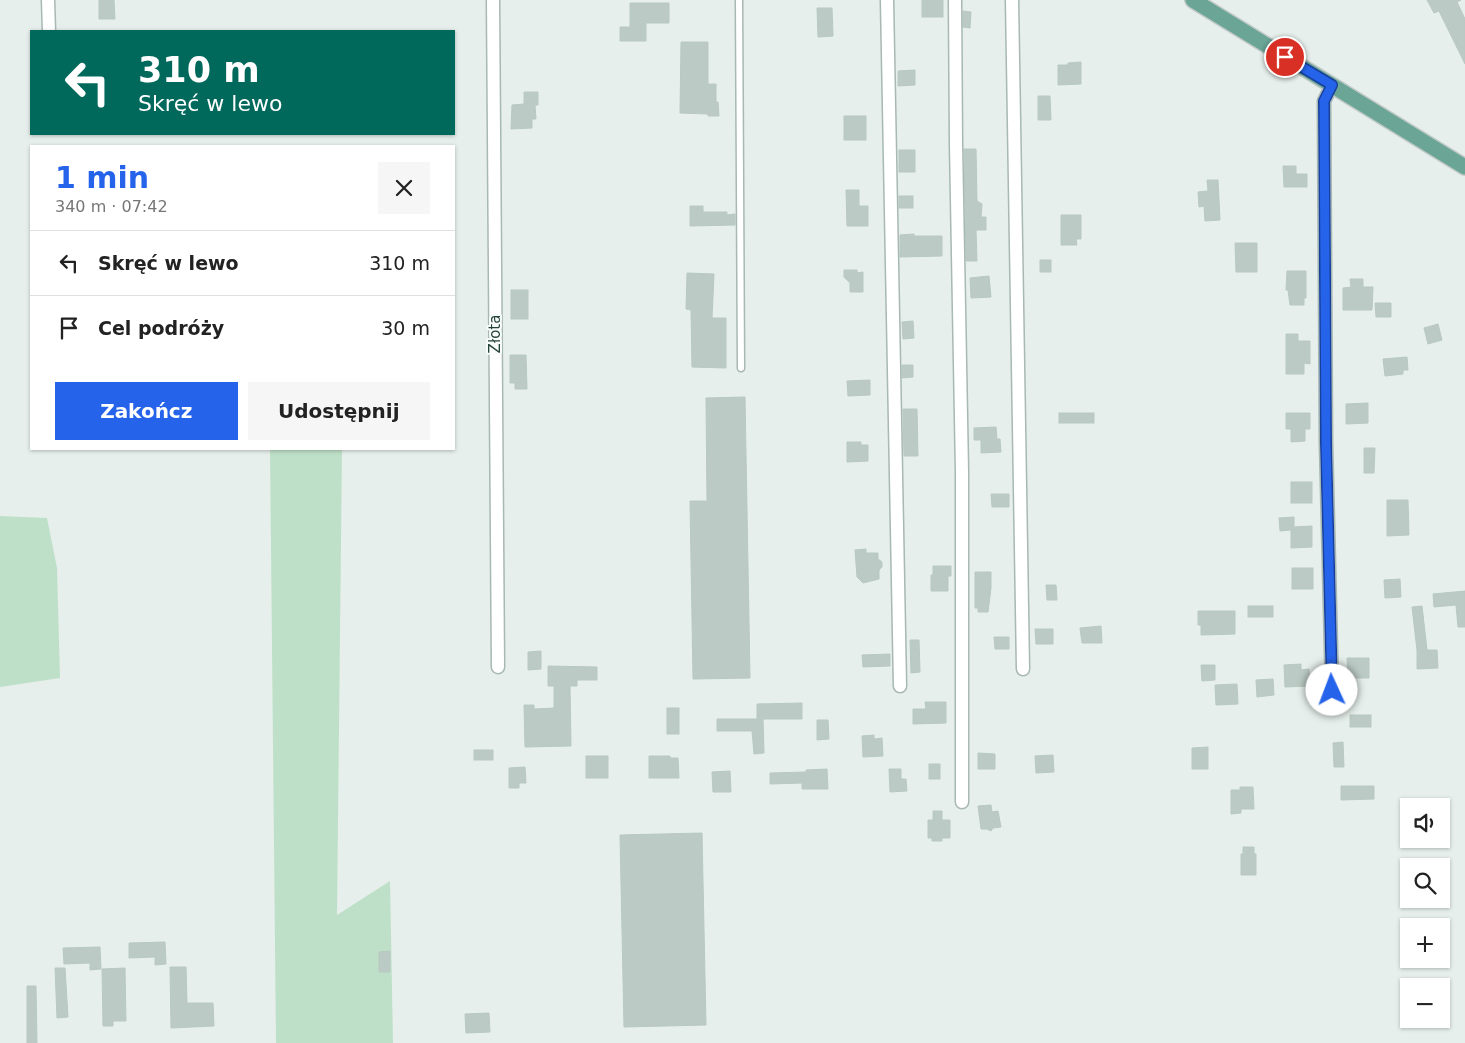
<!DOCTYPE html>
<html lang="pl">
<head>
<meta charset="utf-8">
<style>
  :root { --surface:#fff; --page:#f6f6f6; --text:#222; --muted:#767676; --line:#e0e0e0; --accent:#2563eb }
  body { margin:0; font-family:"DejaVu Sans",sans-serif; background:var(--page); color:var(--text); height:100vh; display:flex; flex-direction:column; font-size:19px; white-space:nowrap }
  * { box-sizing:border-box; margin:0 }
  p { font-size:16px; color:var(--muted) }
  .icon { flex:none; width:28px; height:28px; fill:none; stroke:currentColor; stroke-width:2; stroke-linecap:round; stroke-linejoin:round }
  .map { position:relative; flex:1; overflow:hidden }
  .drawer { position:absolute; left:30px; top:145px; width:425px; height:305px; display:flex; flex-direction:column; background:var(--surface); border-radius:0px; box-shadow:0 1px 4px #0004 }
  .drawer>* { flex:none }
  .top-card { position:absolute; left:30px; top:30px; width:425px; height:105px; border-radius:0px; box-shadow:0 1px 4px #0004; background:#00695c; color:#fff; overflow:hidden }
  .fabs { position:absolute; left:1400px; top:798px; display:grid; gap:10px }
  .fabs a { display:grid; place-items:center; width:50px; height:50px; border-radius:0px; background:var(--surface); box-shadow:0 1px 4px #0004; font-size:25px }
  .pin { position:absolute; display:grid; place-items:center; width:42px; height:42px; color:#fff; margin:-21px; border:2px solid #fff; border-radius:50%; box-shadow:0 1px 5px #0007 }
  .me { position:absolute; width:55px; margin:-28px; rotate:358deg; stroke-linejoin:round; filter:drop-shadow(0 0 4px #0008) }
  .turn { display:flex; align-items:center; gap:18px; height:105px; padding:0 25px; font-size:22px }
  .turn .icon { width:65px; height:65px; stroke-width:2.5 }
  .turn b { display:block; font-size:35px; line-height:42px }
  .round { display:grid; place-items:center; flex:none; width:52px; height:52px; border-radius:0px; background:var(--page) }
  .summary { display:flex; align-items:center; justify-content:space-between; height:85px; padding:0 25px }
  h1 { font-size:30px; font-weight:600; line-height:38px; color:var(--accent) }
  .action { display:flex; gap:10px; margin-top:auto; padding:10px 25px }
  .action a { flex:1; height:58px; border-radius:0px; background:var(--accent); color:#fff; font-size:20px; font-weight:600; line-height:58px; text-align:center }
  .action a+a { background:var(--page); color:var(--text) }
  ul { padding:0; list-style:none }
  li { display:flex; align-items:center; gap:15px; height:65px; padding:0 25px; border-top:1px solid var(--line) }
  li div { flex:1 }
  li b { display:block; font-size:19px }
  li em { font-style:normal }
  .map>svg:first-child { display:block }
  .green { fill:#bfe0c8 }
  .building { fill:#bbcac4; stroke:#b8c9c2 }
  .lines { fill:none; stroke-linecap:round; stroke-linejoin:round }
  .service-casing { stroke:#a8b8b2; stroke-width:9 }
  .minor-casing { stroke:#a8b8b2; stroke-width:15 }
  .primary-casing { stroke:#c2cac8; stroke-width:18 }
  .service { stroke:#fff; stroke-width:6 }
  .minor { stroke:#fff; stroke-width:12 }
  .primary { stroke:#6aa596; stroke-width:15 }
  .route-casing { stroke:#184099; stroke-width:12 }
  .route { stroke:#2563eb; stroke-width:9 }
  .labels { text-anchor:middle; stroke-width:4; stroke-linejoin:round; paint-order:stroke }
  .street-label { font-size:15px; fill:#24423a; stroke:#f7fbf9 }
</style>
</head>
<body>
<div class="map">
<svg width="1465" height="1043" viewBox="0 0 1465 1043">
  <rect width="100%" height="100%" fill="#e6efeb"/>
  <g class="green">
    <path d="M270,449H342L337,915L390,881L393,1043H276Z"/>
    <path d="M0,516L47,518L57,568L60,678L0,687Z"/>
  </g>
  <g class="building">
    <path d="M99,0H114L115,19H99Z"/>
    <rect x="922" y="0" width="21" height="17"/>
    <path d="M1427,0H1461L1457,2L1465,19V64L1439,11L1434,13Z"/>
    <path d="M630,3H669V23H646V41H620V27H630Z"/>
    <path d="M817,8H832L833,36L818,37Z"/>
    <path d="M963,11L971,12L970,28L963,27Z"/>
    <path d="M681,42H708V84H716V102H718L719,116H708V114L680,113Z"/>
    <path d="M1081,62V84L1058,85V65H1068V63Z"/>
    <path d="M915,70V85L898,86V71Z"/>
    <path d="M524,92H538V105H535L536,119H532V128L511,129L512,105L524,104Z"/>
    <path d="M1038,96H1050L1051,120H1038Z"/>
    <rect x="844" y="116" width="22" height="24"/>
    <path d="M964,149H976L977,201L982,204L981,217H986V230H976L977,261H966Z"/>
    <rect x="899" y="150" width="16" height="22"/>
    <path d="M1283,166H1296V174H1307V187H1284Z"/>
    <path d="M1207,180H1218L1220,220L1205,221L1204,206L1199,207L1198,192L1208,191Z"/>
    <path d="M846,190H859V206H868V226H847Z"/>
    <rect x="899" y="196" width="14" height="12"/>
    <path d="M690,206H703V212H727V215L735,214V225L690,226Z"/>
    <path d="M1061,215H1081V239H1076L1077,245H1061Z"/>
    <path d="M914,234V236H942V256L900,257V235Z"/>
    <path d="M1235,243H1257V272H1236Z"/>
    <rect x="1040" y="260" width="11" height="12"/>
    <path d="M844,270H857V273L863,272V292H850V283L844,277Z"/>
    <path d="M1287,271H1306V298H1304V305H1290L1288,290H1286Z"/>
    <path d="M687,273L714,274L712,318H726V368L692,367L691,310L686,309Z"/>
    <path d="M989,276L991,297L971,298L970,278Z"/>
    <path d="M1350,279H1363V287H1373L1372,310H1343V288L1351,287Z"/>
    <rect x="511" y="290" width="17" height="29"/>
    <path d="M1375,303H1391V317H1376Z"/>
    <path d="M913,321L914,338L903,339L902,322Z"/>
    <path d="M1438,324L1442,340L1428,344L1424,328Z"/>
    <path d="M1286,334H1298V341H1310V364L1304,363V374H1286Z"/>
    <path d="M510,355H526L527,389H515V383H510Z"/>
    <path d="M1407,357L1408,370H1403V374L1385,376L1383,359Z"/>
    <path d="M902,365H913V377L902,378Z"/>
    <path d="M870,380V395L848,396L847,381Z"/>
    <path d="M745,397L750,678L693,679L690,501H707L706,398Z"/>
    <path d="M1368,403V423L1346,424V404Z"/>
    <path d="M903,409H917L918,456H904Z"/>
    <rect x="1059" y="413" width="35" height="10"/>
    <path d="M1286,413H1310V429H1305V441L1291,442V429H1286Z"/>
    <path d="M996,427L997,439H1000L1001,452L981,453V440H974V428Z"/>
    <path d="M847,442H861V445H868V461L847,462Z"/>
    <path d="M1364,448H1375L1374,473H1364Z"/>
    <rect x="1291" y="482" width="21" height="21"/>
    <path d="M991,494H1009V507H992Z"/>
    <path d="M1387,500H1408L1409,535L1387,536Z"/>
    <path d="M1294,517V527L1312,526V547L1291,548V530L1280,531L1279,518Z"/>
    <path d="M866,549V553H878V559L882,562V567L879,570V579L863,583L857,577L855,550Z"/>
    <path d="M933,566H951V576H948V591H931V575H933Z"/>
    <rect x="1292" y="568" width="21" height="21"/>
    <path d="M975,572H991V588L988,612H978V608H975Z"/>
    <path d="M1400,579L1401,597L1385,598L1384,580Z"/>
    <path d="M1046,585H1056L1057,600H1047Z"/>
    <path d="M1465,591V627H1458L1456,605L1434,607L1433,594Z"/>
    <rect x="1248" y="606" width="25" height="11"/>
    <path d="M1422,606L1427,650H1437L1438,668L1417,669V650L1412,607Z"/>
    <path d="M1198,611H1235V634L1201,635V625H1198Z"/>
    <path d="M1101,626L1102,643H1082L1080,628Z"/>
    <path d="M1035,629H1053V644H1036Z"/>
    <path d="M994,637H1009V649H995Z"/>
    <path d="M910,640H919L920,672L911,673Z"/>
    <path d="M541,651V669L528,670V652Z"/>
    <path d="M890,654V666L863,667L862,655Z"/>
    <path d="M1347,658H1369V678H1348Z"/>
    <path d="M1301,664V670L1309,669L1310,686L1285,687L1284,665Z"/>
    <path d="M1201,665H1215V680L1202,681Z"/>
    <path d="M548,666L597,667V680H577V686H570L571,746L525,747L524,705H534V709L554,708V686H548Z"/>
    <path d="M1273,679L1274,695L1257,697L1256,680Z"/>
    <path d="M1237,684L1238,704L1216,705L1215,685Z"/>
    <path d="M925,702H946V723L913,724V709H926Z"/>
    <path d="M802,703V719H763L764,753L754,754L752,731H717V719H757V704Z"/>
    <rect x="667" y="708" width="12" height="26"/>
    <rect x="1350" y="715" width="21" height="12"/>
    <path d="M817,720H828L829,739L817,740Z"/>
    <path d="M874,735V739L882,738L883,756L863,757L862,736Z"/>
    <path d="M1343,742L1344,767H1334L1333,743Z"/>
    <path d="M1208,747V769H1192V748Z"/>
    <rect x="474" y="750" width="19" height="10"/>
    <path d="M978,753L995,754V769H978Z"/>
    <path d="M1053,755L1054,772L1036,773L1035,756Z"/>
    <rect x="586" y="756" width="22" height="22"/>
    <path d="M649,756H670V758H678L679,778H649Z"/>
    <rect x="929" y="764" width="11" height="15"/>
    <path d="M525,767L526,783H519V788H509V768Z"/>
    <path d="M827,769L828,789H802V783L770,784V773L806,772V770Z"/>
    <path d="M889,769H901V779H906L907,791L890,792Z"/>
    <path d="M730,771L731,792H713L712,772Z"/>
    <path d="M1341,786H1374V799L1341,800Z"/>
    <path d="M1240,787H1253L1254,809H1241V813L1231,814V790H1240Z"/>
    <path d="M991,805L992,812L998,811L1001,827L993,828L991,831L987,829H981L978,806Z"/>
    <path d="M933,811H942V820H950V838H942V841H932V838H928V820H933Z"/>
    <path d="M702,833L706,1025L624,1027L620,835Z"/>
    <path d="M1243,847H1254V854H1256V875H1241V854H1243Z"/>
    <path d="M165,942L166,964L155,965V957L129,958V943Z"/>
    <path d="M100,947L101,969L90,970V963L64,964L63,948Z"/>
    <path d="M390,951V972H379V952Z"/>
    <path d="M170,967H186L187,1003H213L214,1026L171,1028Z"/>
    <path d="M55,968H65L68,1017L57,1018Z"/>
    <path d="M125,968L126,1021H113V1026H103L102,969Z"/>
    <path d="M27,986H36L37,1043H27Z"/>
    <path d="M489,1013L490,1032L466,1033L465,1014Z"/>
  </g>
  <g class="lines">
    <g class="service-casing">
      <path id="service" d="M739,0L741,368"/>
    </g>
    <g class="minor-casing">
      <g id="minor">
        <path d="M48,0L49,31"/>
        <path d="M493,0L498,667"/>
        <path d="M887,0L900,686"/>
        <path d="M955,0L956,144L962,472V802"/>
        <path d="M1012,0L1023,669"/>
        <path d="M1332,85L1324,101L1326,443L1332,690"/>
      </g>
    </g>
    <g class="primary-casing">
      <path id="primary" d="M1193,0L1465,167"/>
    </g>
    <use href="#service" class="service"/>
    <use href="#minor" class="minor"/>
    <use href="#primary" class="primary"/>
  </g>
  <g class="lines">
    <g class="route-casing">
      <path id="route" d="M1285,57L1332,85L1324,101L1326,443L1332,690"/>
    </g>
    <use href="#route" class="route"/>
  </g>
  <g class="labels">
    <g class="street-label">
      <text transform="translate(495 334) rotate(-90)" y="5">Złota</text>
    </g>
  </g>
</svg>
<div class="fabs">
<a><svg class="icon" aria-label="sound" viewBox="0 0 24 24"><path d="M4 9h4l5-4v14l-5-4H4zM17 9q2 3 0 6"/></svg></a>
<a><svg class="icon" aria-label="search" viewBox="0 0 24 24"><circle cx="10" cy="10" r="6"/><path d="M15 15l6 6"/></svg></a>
<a>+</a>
<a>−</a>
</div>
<div class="pin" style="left:1285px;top:57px;background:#d93025"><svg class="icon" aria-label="arrive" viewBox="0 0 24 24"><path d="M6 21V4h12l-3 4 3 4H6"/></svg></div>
<svg class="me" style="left:1332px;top:690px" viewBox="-20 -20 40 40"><circle r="19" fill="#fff"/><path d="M0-13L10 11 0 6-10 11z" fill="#2563eb"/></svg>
<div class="top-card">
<div class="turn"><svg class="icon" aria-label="left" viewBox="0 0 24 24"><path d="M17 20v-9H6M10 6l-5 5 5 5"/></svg><div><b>310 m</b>Skręć w lewo</div></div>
</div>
<section class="drawer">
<div class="summary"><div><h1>1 min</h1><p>340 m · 07:42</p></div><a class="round"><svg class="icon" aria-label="close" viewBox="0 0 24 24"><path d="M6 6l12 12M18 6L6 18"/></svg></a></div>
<ul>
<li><svg class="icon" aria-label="left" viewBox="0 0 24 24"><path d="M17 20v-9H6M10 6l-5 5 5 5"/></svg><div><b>Skręć w lewo</b></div><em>310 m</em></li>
<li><svg class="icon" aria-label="arrive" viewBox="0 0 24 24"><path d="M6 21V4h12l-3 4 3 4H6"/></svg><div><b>Cel podróży</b></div><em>30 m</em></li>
</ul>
<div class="action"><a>Zakończ</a><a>Udostępnij</a></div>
</section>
</div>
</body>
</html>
